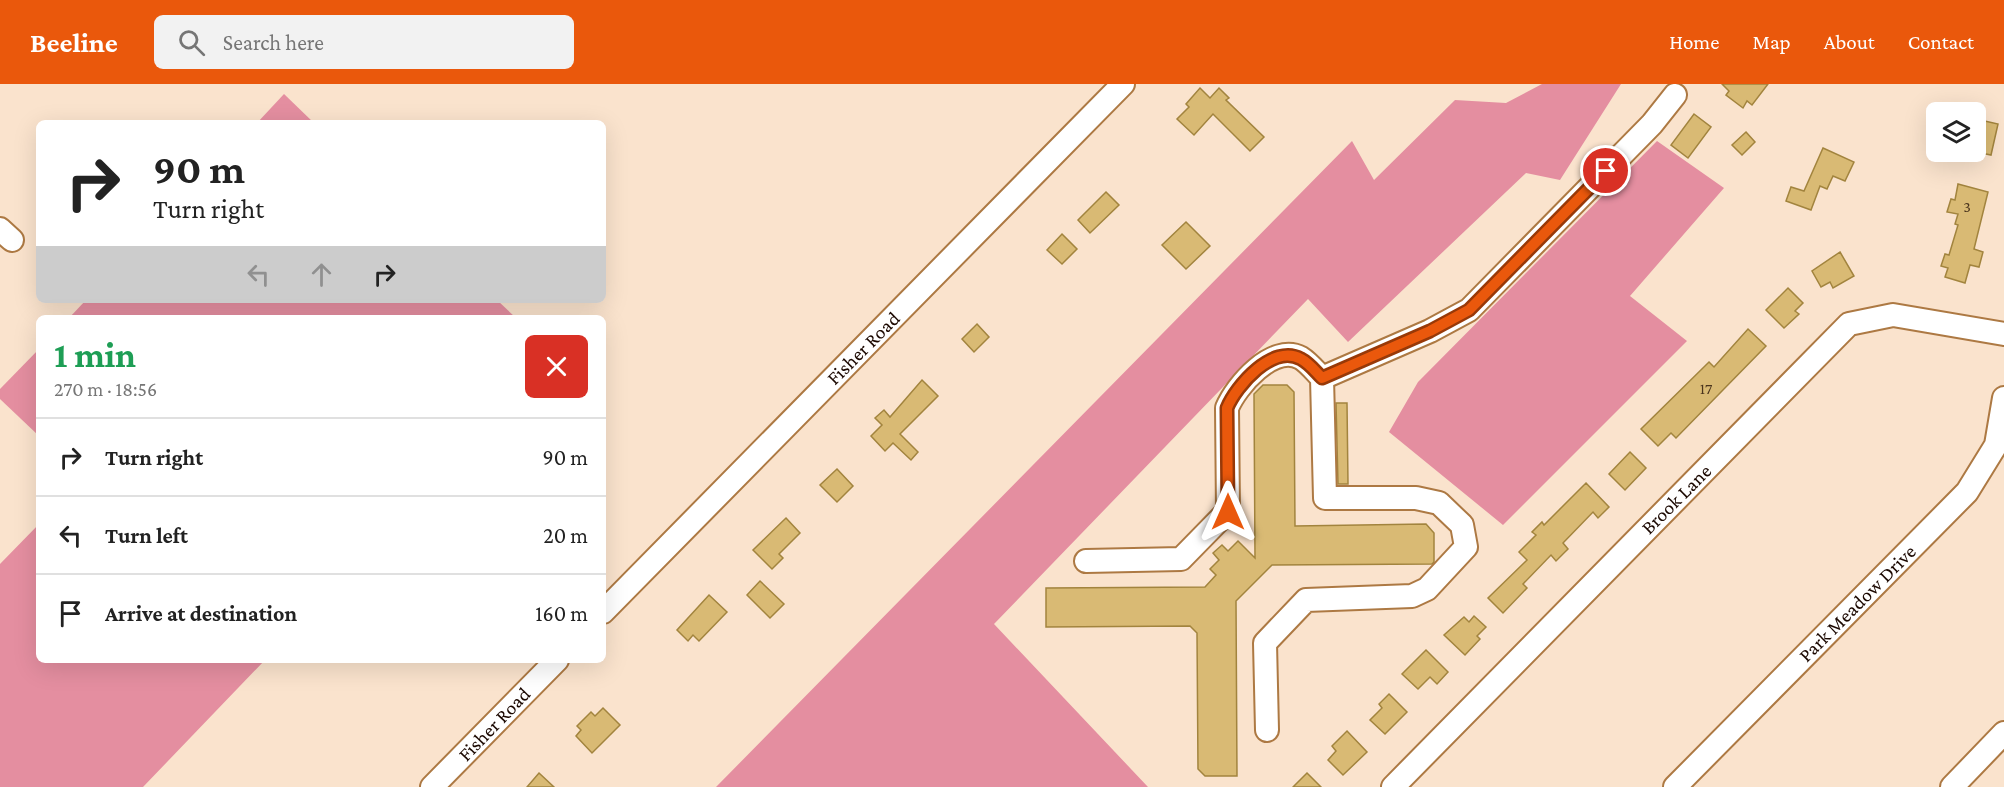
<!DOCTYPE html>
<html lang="en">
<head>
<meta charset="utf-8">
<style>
  :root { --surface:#fff; --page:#f2f2f2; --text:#222; --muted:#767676; --line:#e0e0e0; --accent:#ea580c }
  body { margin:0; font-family:"Crimson Pro",serif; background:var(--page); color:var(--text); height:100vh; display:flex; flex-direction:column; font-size:22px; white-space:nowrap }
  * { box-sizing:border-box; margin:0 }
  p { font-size:20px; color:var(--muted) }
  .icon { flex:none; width:33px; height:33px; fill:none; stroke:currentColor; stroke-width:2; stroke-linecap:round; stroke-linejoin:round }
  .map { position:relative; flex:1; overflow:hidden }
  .panel { position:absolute; left:36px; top:231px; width:570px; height:348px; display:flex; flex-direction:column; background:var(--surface); border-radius:9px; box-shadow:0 6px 24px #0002 }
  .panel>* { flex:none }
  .guide { position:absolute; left:36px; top:36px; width:570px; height:183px; border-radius:9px; box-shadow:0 6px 24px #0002; background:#fff; color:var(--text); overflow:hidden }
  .buttons { position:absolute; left:1926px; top:18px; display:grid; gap:12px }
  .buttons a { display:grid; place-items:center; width:60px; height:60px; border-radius:9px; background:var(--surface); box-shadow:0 6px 24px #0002; font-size:30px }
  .pin { position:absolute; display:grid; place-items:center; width:51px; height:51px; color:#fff; margin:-26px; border:3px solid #fff; border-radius:50%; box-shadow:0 2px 6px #0007 }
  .me { position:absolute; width:66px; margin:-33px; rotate:0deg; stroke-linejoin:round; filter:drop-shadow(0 0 4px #0008) }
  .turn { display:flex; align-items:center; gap:21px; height:126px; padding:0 18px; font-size:27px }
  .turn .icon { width:78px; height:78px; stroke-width:2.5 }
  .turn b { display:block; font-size:42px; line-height:51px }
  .lanes { display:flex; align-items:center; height:57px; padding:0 18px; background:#0003; justify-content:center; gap:30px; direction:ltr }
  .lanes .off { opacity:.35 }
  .round { display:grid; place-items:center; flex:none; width:63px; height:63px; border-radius:9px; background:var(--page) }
  .headline { display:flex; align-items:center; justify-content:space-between; height:102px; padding:0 18px }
  h1 { font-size:36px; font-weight:700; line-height:45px; color:#1e9e55 }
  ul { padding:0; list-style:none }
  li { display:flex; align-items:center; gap:18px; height:78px; padding:0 18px; border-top:2px solid var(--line) }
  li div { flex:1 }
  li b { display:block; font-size:22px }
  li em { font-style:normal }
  header { display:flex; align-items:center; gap:36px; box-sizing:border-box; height:84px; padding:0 30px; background:var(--accent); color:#fff }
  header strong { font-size:28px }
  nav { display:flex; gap:33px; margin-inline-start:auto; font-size:21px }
  .search { width:420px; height:54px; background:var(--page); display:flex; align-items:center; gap:15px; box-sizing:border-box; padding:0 21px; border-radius:9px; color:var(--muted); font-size:22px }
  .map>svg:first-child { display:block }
  .forest { fill:#e48ea0 }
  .building { fill:#d9ba74; stroke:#a2843e; stroke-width:1.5 }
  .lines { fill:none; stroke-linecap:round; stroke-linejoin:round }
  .minor-casing { stroke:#ad7943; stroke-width:26 }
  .minor { stroke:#fff; stroke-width:22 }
  .route-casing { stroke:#983908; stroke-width:15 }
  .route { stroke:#ea580c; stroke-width:10 }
  .labels { text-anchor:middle; stroke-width:4.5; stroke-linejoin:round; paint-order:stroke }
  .number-label { font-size:16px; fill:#4a341d }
  .street-label { font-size:20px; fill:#1b0800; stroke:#fff }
</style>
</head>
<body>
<header>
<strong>Beeline</strong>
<div class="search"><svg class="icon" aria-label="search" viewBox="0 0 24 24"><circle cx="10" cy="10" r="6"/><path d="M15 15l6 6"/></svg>Search here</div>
<nav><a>Home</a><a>Map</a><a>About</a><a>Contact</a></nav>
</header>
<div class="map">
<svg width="2004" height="703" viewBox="0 0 2004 703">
  <rect width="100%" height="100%" fill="#fae3cd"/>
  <g class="forest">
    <path d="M1542,0H1621L1560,96L1526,89L1348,258L1308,215L994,540L1148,703H716L1352,57L1374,96L1455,16L1506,19Z"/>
    <path d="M284,10L314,39H257Z"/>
    <path d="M1657,57L1724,104L1630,212L1687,257L1503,441L1389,348L1418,298Z"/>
    <path d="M86,216H497L516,234H69Z"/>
    <path d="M39,265V352L0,315V305Z"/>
    <path d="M39,440V576H265L143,703H0V480Z"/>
  </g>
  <g class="building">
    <path d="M1722,0H1768L1752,21L1747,17L1743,24L1726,11L1729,7Z"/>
    <path d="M1200,4L1210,14L1219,4L1229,14L1226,16L1264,53L1250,67L1213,30L1194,51L1177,35L1189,23L1186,20Z"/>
    <path d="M1694,30L1711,43L1688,74L1671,61Z"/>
    <path d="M1976,35L1998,40L1991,71L1976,68Z"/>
    <path d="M1746,48L1755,58L1742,71L1732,61Z"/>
    <path d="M1823,64L1854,78L1845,97L1833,92L1827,105L1820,102L1811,126L1786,117L1791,103L1804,107Z"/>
    <path d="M1958,100L1988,108L1974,165L1983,168L1979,183L1970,181L1965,199L1945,193L1948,184L1941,182L1945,170L1949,171L1958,141L1955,140L1958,130L1947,128L1951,115L1955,116Z"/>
    <path d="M1106,108L1119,121L1090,149L1078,136Z"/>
    <path d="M1186,138L1210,162L1186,185L1162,161Z"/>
    <path d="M1062,150L1077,165L1062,180L1047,166Z"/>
    <path d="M1840,168L1854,192L1833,204L1830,198L1821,203L1812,187Z"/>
    <path d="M1788,204L1803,219L1795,227L1799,230L1784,244L1766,226Z"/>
    <path d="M977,240L989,253L974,268L962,255Z"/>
    <path d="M1748,245L1766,262L1676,354L1671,349L1658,362L1641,345L1709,278L1714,283Z"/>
    <path d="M922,296L938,312L900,350L918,368L911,376L893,359L885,367L871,352L882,341L875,334L884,326L890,333Z"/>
    <path d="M1263,301H1287L1294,308L1295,442L1426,440L1434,449V478L1432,480L1272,481L1236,517L1237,692H1205L1198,685L1197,549L1190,542L1046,543V504L1205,503L1216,491L1210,485L1219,476L1213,469L1222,461L1228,467L1238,457L1255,474L1254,310Z"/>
    <path d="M1336,319H1347L1348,400H1338Z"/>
    <path d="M1630,368L1646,384L1625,406L1609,390Z"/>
    <path d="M837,385L853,402L837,418L820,401Z"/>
    <path d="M1586,399L1609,423L1598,434L1593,428L1563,459L1568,465L1556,477L1551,471L1523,500L1527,504L1503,529L1488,514L1527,476L1519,468L1536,451L1532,448L1542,438L1544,441Z"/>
    <path d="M786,434L800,449L779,470L783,474L772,485L753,466Z"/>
    <path d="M760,497L784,520L770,534L747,511Z"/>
    <path d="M709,511L727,528L699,557L693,551L688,557L677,546Z"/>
    <path d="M1474,532L1486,543L1477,552L1480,555L1465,571L1444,551L1464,533L1469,538Z"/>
    <path d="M1426,566L1448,588L1437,600L1430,593L1418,605L1402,590Z"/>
    <path d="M1389,610L1407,628L1385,650L1370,636L1382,624L1379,620Z"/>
    <path d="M603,624L620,641L592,669L576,652L581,646L577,642L591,628L595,632Z"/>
    <path d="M1347,647L1367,668L1343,691L1328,676L1336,667L1332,662Z"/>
    <path d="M539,689L554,703H527Z"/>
    <path d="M1307,689L1321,703H1293Z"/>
  </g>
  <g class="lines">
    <g class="minor-casing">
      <g id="minor">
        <path d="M0,145L12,156"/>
        <path d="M1322,294L1430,247L1469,226L1652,40L1675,11"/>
        <path d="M1086,477L1181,475L1228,427L1227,324C1236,302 1273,259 1301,274C1309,279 1315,287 1322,294L1325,414H1416L1439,419L1462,441L1466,463L1427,505L1412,512L1306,516L1265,559L1267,646"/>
        <path d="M603,528L1123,0"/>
        <path d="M432,703L557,576"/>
        <path d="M1393,703L1849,240L1893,231L2004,250"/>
        <path d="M1675,703L1967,408L1996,361L2004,314"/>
        <path d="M1952,703L2004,649"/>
      </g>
    </g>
    <use href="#minor" class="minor"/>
  </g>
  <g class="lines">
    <g class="route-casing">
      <path id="route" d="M1228,428L1227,324C1236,302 1273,259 1301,275C1309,279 1315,287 1322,294L1430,247L1469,226L1606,87"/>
    </g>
    <use href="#route" class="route"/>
  </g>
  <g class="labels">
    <g class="number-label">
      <text x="1967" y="128">3</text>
      <text x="1706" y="310">17</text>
    </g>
    <g class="street-label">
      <text transform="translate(863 264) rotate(-45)" y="7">Fisher Road</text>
      <text transform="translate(1676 415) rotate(-45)" y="7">Brook Lane</text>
      <text transform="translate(1857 519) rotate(-45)" y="7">Park Meadow Drive</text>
      <text transform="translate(494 640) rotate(-46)" y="7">Fisher Road</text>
    </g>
  </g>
</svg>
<div class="buttons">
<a><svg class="icon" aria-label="layers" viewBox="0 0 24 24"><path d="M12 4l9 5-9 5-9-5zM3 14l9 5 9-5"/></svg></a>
</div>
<div class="pin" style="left:1606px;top:87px;background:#d93025"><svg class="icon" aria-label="arrive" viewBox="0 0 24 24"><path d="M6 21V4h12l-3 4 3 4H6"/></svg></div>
<svg class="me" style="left:1228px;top:428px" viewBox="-20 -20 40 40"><path d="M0-17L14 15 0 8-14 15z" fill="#ea580c" stroke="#fff" stroke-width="4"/></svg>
<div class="guide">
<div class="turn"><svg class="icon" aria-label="right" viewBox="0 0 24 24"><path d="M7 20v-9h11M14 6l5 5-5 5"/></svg><div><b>90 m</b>Turn right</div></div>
<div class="lanes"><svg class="icon off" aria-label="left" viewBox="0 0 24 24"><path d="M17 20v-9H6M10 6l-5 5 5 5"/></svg><svg class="icon off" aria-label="ahead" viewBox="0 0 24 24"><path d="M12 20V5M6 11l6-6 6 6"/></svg><svg class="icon" aria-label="right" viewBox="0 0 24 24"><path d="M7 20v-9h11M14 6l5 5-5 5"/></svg></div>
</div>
<section class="panel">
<div class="headline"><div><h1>1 min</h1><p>270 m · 18:56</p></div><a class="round" style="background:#d93025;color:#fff"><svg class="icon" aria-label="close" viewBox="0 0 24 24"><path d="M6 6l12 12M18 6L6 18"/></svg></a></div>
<ul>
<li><svg class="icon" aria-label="right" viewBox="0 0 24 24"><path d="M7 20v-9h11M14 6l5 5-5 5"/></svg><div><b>Turn right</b></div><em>90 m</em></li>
<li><svg class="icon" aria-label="left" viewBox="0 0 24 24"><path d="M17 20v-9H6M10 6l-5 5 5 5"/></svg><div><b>Turn left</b></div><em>20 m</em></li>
<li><svg class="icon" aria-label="arrive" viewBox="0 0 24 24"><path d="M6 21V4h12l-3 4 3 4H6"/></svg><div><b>Arrive at destination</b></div><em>160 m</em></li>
</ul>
</section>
</div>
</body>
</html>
